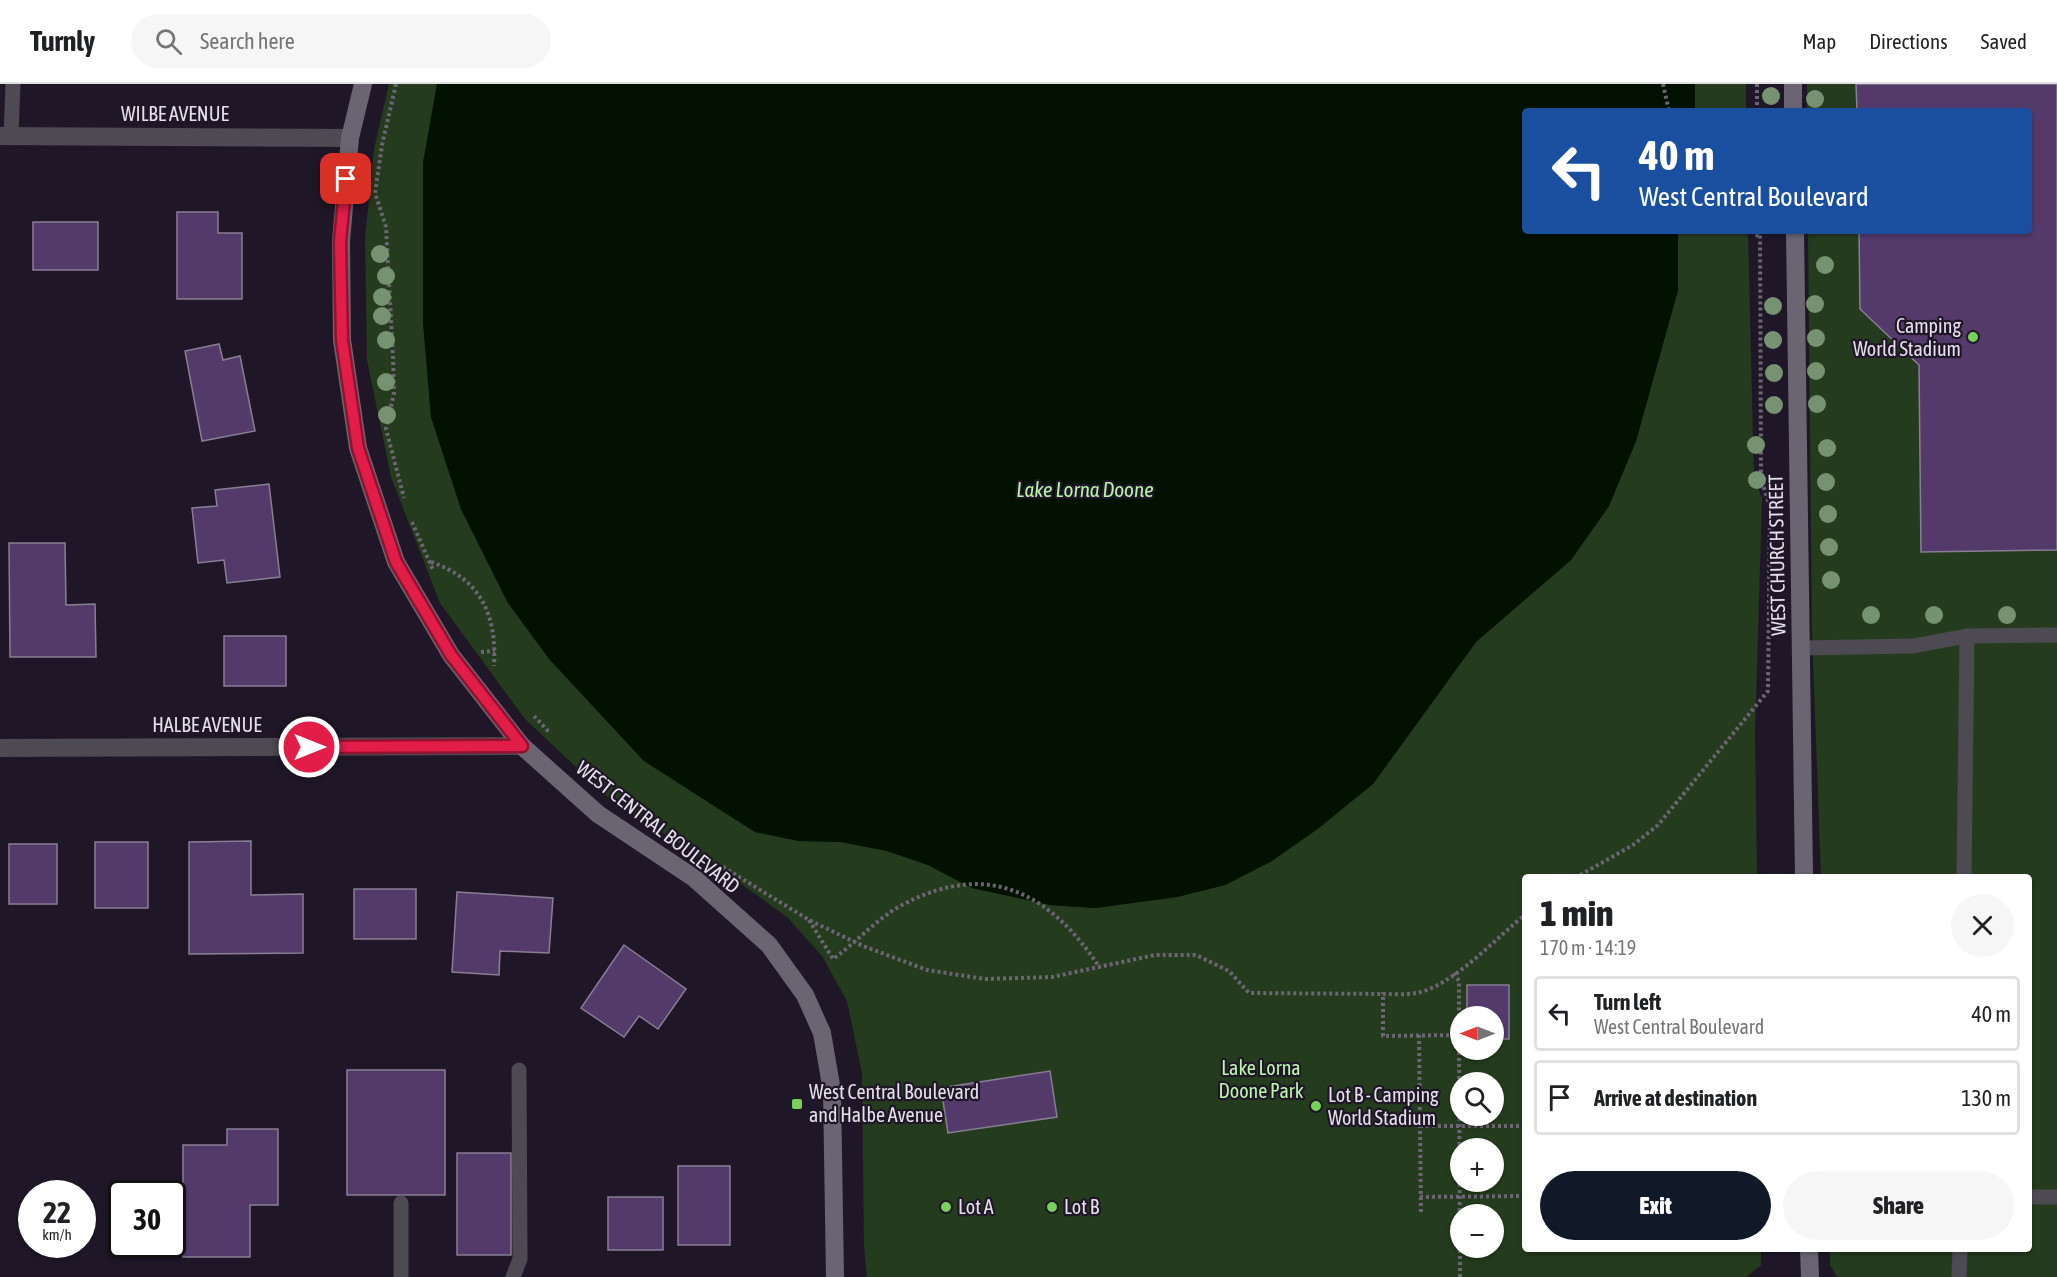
<!DOCTYPE html>
<html lang="en">
<head>
<meta charset="utf-8">
<style>
  :root { --surface:#fff; --page:#f6f6f6; --text:#202124; --muted:#757577; --line:#e0e0e0; --accent:#111827 }
  body { margin:0; font-family:"Asap Condensed",sans-serif; background:var(--page); color:var(--text); height:100vh; display:flex; flex-direction:column; font-size:22px; white-space:nowrap }
  * { box-sizing:border-box; margin:0 }
  p { font-size:20px; color:var(--muted) }
  .icon { flex:none; width:33px; height:33px; fill:none; stroke:currentColor; stroke-width:2; stroke-linecap:round; stroke-linejoin:round }
  .map { position:relative; flex:1; overflow:hidden }
  .details { position:absolute; left:1522px; top:790px; width:510px; height:378px; display:flex; flex-direction:column; background:var(--surface); border-radius:6px; box-shadow:0 2px 4px #0004 }
  .details>* { flex:none }
  .top-card { position:absolute; left:1522px; top:24px; width:510px; height:126px; border-radius:6px; box-shadow:0 2px 4px #0004; background:#1a4fa0; color:#fff; overflow:hidden }
  .needle { width:39px; rotate:270deg }
  .buttons { position:absolute; left:1450px; top:922px; display:grid; gap:12px }
  .buttons a { display:grid; place-items:center; width:54px; height:54px; border-radius:50%; background:var(--surface); box-shadow:0 2px 4px #0004; font-size:30px }
  .speed { position:absolute; left:18px; top:1096px; display:flex; gap:12px; font-size:30px; font-weight:700; text-align:center }
  .speed>* { display:grid; place-content:center; width:78px; height:78px; border-radius:50%; background:var(--surface); box-shadow:0 2px 4px #0004; line-height:1 }
  .speed small { font-size:15px; font-weight:400 }
  .speed .limit { border:3px solid #111; border-radius:9px; background:#fff; color:#111 }
  .pin { position:absolute; display:grid; place-items:center; width:51px; height:51px; color:#fff; margin:-26px; border-radius:12px; box-shadow:0 3px 9px #0006 }
  .me { position:absolute; width:66px; margin:-33px; rotate:90deg; stroke-linejoin:round; filter:drop-shadow(0 0 4px #0008) }
  .turn { display:flex; align-items:center; gap:21px; height:126px; padding:0 18px; font-size:27px }
  .turn .icon { width:78px; height:78px; stroke-width:2.5 }
  .turn b { display:block; font-size:42px; line-height:51px }
  .round { display:grid; place-items:center; flex:none; width:63px; height:63px; border-radius:32px; background:var(--page) }
  .overview { display:flex; align-items:center; justify-content:space-between; height:102px; padding:0 18px }
  h1 { font-size:36px; font-weight:800; line-height:45px }
  .button { display:flex; gap:12px; margin-top:auto; padding:12px 18px }
  .button a { flex:1; height:69px; border-radius:36px; background:var(--accent); color:#fff; font-size:24px; font-weight:800; line-height:69px; text-align:center }
  .button a+a { background:var(--page); color:var(--text) }
  ul { padding:0; list-style:none }
  li { display:flex; align-items:center; gap:18px; height:75px; margin:0 12px 9px; padding:0 6px; border:3px solid var(--line); border-radius:6px }
  li div { flex:1 }
  li b { display:block; font-size:22px }
  li em { font-style:normal }
  header { display:flex; align-items:center; gap:36px; box-sizing:border-box; height:84px; padding:0 30px; background:var(--surface); border-bottom:2px solid var(--line) }
  header strong { font-size:28px }
  nav { display:flex; gap:33px; margin-inline-start:auto; font-size:21px }
  .search { width:420px; height:54px; background:var(--page); display:flex; align-items:center; gap:15px; box-sizing:border-box; padding:0 21px; border-radius:33px; color:var(--muted); font-size:22px }
  .map>svg:first-child { display:block }
  .green { fill:#253b1d; fill-rule:evenodd }
  .water { fill:#031200 }
  .building { fill:#533a6b; stroke:#887f94; stroke-width:1.5 }
  .lines { fill:none; stroke-linecap:round; stroke-linejoin:round }
  .path { stroke:#6c6574; stroke-width:4; stroke-dasharray:3 3; stroke-linecap:butt }
  .lane { stroke:#4e4a53; stroke-width:15 }
  .street { stroke:#4e4a53; stroke-width:18 }
  .secondary { stroke:#6b6573; stroke-width:18 }
  .tree { fill:#769271 }
  .route-casing { stroke:#92132f; stroke-width:15 }
  .route { stroke:#e11d48; stroke-width:10 }
  .poi-dot { fill:#78d259; stroke:#1f1728; stroke-width:2 }
  .labels { text-anchor:middle; stroke-width:4.5; stroke-linejoin:round; paint-order:stroke }
  .street-label { font-size:20px; fill:#e5e0ec; stroke:#1f1728 }
  .poi-label { font-size:20px; fill:#e5e0ec; stroke:#1f1728; text-anchor:start }
  .park-label { font-size:20px; fill:#bdf7ac; stroke:#1f1728 }
  .water-label { font-size:21px; font-style:italic; fill:#b9f3a8; stroke:#1f1728 }
</style>
</head>
<body>
<header>
<strong>Turnly</strong>
<div class="search"><svg class="icon" aria-label="search" viewBox="0 0 24 24"><circle cx="10" cy="10" r="6"/><path d="M15 15l6 6"/></svg>Search here</div>
<nav><a>Map</a><a>Directions</a><a>Saved</a></nav>
</header>
<div class="map">
<svg width="2057" height="1193" viewBox="0 0 2057 1193">
  <rect width="100%" height="100%" fill="#1f1728"/>
  <g class="green">
    <path d="M389,0H437L423,79V238L431,333L461,425L508,519L550,576L644,677L755,748L799,757L841,758L887,767L928,781L972,804L1050,821L1095,824L1177,813L1225,801L1272,777L1373,700L1476,558L1571,476L1609,422L1636,357L1678,206V147H1748L1754,396L1762,414L1755,650L1757,793L1526,794V1166H1761V1181L1746,1193H867L864,1163L862,989L847,917L822,872L787,833L729,791L610,715L525,635L440,519L391,393L367,276L365,155L374,65ZM1461,933H1494V966H1461ZM1461,999H1494V1032H1461ZM1461,1065H1494V1098H1461ZM1461,1131H1494V1164H1461Z"/>
    <rect x="1695" y="0" width="51" height="27"/>
    <path d="M1807,0H2057V1193H1837L1830,1181V1166H2030V794L1821,793L1812,547L1808,147H2030V27H1807Z"/>
  </g>
  <path class="water" d="M437,0H1695V27H1526V147H1678V206L1636,357L1609,422L1571,476L1476,558L1373,700L1319,744L1272,777L1225,801L1177,813L1095,824L1050,821L972,804L928,781L887,767L841,758L799,757L755,748L644,677L550,576L508,519L461,425L431,333L423,238V79Z"/>
  <g class="building">
    <path d="M1856,0H2057V466L1921,468L1919,281L1860,225L1859,147H2030V27H1857Z"/>
    <path d="M177,128H218V149H242V215H177Z"/>
    <rect x="33" y="138" width="65" height="48"/>
    <path d="M219,260L223,276L240,272L255,347L202,357L185,267Z"/>
    <path d="M269,400L280,493L227,499L224,476L198,479L192,424L217,422L215,406Z"/>
    <path d="M9,459H65L66,521L95,520L96,573H10Z"/>
    <rect x="224" y="552" width="62" height="50"/>
    <path d="M251,757V811L303,810V869L189,870V758Z"/>
    <rect x="95" y="758" width="53" height="66"/>
    <rect x="9" y="760" width="48" height="60"/>
    <rect x="354" y="805" width="62" height="50"/>
    <path d="M457,808L553,814L549,869L500,867L499,891L452,888Z"/>
    <path d="M624,861L686,905L658,945L639,932L624,953L581,924Z"/>
    <path d="M1467,901H1509V955H1494V933H1467Z"/>
    <rect x="347" y="986" width="98" height="125"/>
    <path d="M1050,987L1057,1033L948,1049L941,1004Z"/>
    <path d="M227,1045H278V1121H250V1173H183V1061H227Z"/>
    <rect x="457" y="1069" width="54" height="102"/>
    <rect x="678" y="1082" width="52" height="79"/>
    <rect x="608" y="1113" width="55" height="53"/>
  </g>
  <g class="lines">
    <g class="path">
      <path d="M396,0L382,61L375,109L386,143L393,273L394,309L386,345L404,414"/>
      <path d="M1663,0L1669,27"/>
      <path d="M1757,0V27"/>
      <path d="M1751,147L1759,153"/>
      <path d="M412,438L433,486"/>
      <path d="M431,478C481,495 497,531 494,582"/>
      <path d="M481,568L495,567"/>
      <path d="M534,632L550,649"/>
      <path d="M723,783L809,836L863,862L927,886L985,895L1052,893L1155,871H1196L1229,887L1249,909L1383,910"/>
      <path d="M1575,794L1633,761L1658,741L1768,607L1770,423L1761,394L1760,147"/>
      <path d="M809,836L833,875C857,858 879,832 906,819C990,776 1051,810 1100,884"/>
      <path d="M1454,889L1459,897V951"/>
      <path d="M1419,951L1421,1130"/>
      <path d="M1420,1042H1524"/>
      <path d="M1420,1113L1526,1112"/>
      <path d="M1460,1193L1459,951L1383,952V910C1393,910 1405,911 1416,909C1452,903 1497,853 1526,830"/>
    </g>
    <g class="lane">
      <path d="M11,52L13,0"/>
      <path d="M1967,552L2057,551"/>
      <path d="M1801,564L1913,562L1967,552L1964,794"/>
      <path d="M2030,1113H2057"/>
      <path d="M401,1119V1193"/>
      <path d="M513,1193L520,1175L519,986"/>
      <path d="M1959,1193L1960,1166"/>
    </g>
    <g class="street">
      <path d="M0,52L350,54"/>
      <path d="M0,664L522,662"/>
    </g>
    <g class="secondary">
      <path d="M363,0L350,54L341,157L342,256L358,364L396,478L451,571L522,662L598,730L694,794L769,861L805,911L822,949L832,1007L835,1193"/>
      <path d="M1793,0V27"/>
      <path d="M1795,147L1804,794"/>
      <path d="M1809,1166L1810,1193"/>
    </g>
  </g>
  <g class="tree">
    <circle cx="1771" cy="12" r="9"/>
    <circle cx="1815" cy="15" r="9"/>
    <circle cx="380" cy="170" r="9"/>
    <circle cx="1825" cy="181" r="9"/>
    <circle cx="386" cy="192" r="9"/>
    <circle cx="382" cy="213" r="9"/>
    <circle cx="1815" cy="220" r="9"/>
    <circle cx="1773" cy="222" r="9"/>
    <circle cx="382" cy="232" r="9"/>
    <circle cx="1816" cy="254" r="9"/>
    <circle cx="386" cy="256" r="9"/>
    <circle cx="1773" cy="256" r="9"/>
    <circle cx="1816" cy="287" r="9"/>
    <circle cx="1774" cy="289" r="9"/>
    <circle cx="386" cy="298" r="9"/>
    <circle cx="1817" cy="320" r="9"/>
    <circle cx="1774" cy="321" r="9"/>
    <circle cx="387" cy="331" r="9"/>
    <circle cx="1756" cy="361" r="9"/>
    <circle cx="1827" cy="364" r="9"/>
    <circle cx="1757" cy="396" r="9"/>
    <circle cx="1826" cy="398" r="9"/>
    <circle cx="1828" cy="430" r="9"/>
    <circle cx="1829" cy="463" r="9"/>
    <circle cx="1831" cy="496" r="9"/>
    <circle cx="1871" cy="531" r="9"/>
    <circle cx="1934" cy="531" r="9"/>
    <circle cx="2007" cy="531" r="9"/>
  </g>
  <g class="lines">
    <g class="route-casing">
      <path id="route" d="M309,663L522,662L451,571L396,478L358,364L342,256L340,158L346,95"/>
    </g>
    <use href="#route" class="route"/>
  </g>
  <g class="poi-dot">
    <circle cx="1973" cy="253" r="6"/>
    <rect x="791" y="1014" width="12" height="12" rx="3"/>
    <circle cx="1316" cy="1022" r="6"/>
    <circle cx="946" cy="1123" r="6"/>
    <circle cx="1052" cy="1123" r="6"/>
  </g>
  <g class="labels">
    <g class="street-label">
      <text x="175" y="37">WILBE AVENUE</text>
      <text transform="translate(1777 471) rotate(-91)" y="7">WEST CHURCH STREET</text>
      <text x="207" y="648">HALBE AVENUE</text>
      <text transform="translate(658 743) rotate(38)" y="7">WEST CENTRAL BOULEVARD</text>
    </g>
    <g class="poi-label">
      <text x="1961" y="249" text-anchor="end">Camping<tspan x="1961" dy="23">World Stadium</tspan></text>
      <text x="809" y="1015">West Central Boulevard<tspan x="809" dy="23">and Halbe Avenue</tspan></text>
      <text x="1328" y="1018">Lot B - Camping<tspan x="1328" dy="23">World Stadium</tspan></text>
      <text x="958" y="1130">Lot A</text>
      <text x="1064" y="1130">Lot B</text>
    </g>
    <g class="park-label">
      <text x="1261" y="991">Lake Lorna<tspan x="1261" dy="23">Doone Park</tspan></text>
    </g>
    <g class="water-label">
      <text x="1085" y="413">Lake Lorna Doone</text>
    </g>
  </g>
</svg>
<div class="buttons">
<a><svg class="needle" viewBox="-14 -14 28 28"><path d="M0-13l5 13h-10z" fill="#e53935"/><path d="M0 13l5-13h-10z" fill="#757577"/></svg></a>
<a><svg class="icon" aria-label="search" viewBox="0 0 24 24"><circle cx="10" cy="10" r="6"/><path d="M15 15l6 6"/></svg></a>
<a>+</a>
<a>−</a>
</div>
<div class="speed"><div>22<small>km/h</small></div><div class="limit">30</div></div>
<div class="pin" style="left:346px;top:95px;background:#d93025"><svg class="icon" aria-label="arrive" viewBox="0 0 24 24"><path d="M6 21V4h12l-3 4 3 4H6"/></svg></div>
<svg class="me" style="left:309px;top:663px" viewBox="-20 -20 40 40"><circle r="17" fill="#e11d48" stroke="#fff" stroke-width="3"/><path d="M0-11L8 9 0 5-8 9z" fill="#fff"/></svg>
<div class="top-card">
<div class="turn"><svg class="icon" aria-label="left" viewBox="0 0 24 24"><path d="M17 20v-9H6M10 6l-5 5 5 5"/></svg><div><b>40 m</b>West Central Boulevard</div></div>
</div>
<section class="details">
<div class="overview"><div><h1>1 min</h1><p>170 m · 14:19</p></div><a class="round"><svg class="icon" aria-label="close" viewBox="0 0 24 24"><path d="M6 6l12 12M18 6L6 18"/></svg></a></div>
<ul>
<li><svg class="icon" aria-label="left" viewBox="0 0 24 24"><path d="M17 20v-9H6M10 6l-5 5 5 5"/></svg><div><b>Turn left</b><p>West Central Boulevard</p></div><em>40 m</em></li>
<li><svg class="icon" aria-label="arrive" viewBox="0 0 24 24"><path d="M6 21V4h12l-3 4 3 4H6"/></svg><div><b>Arrive at destination</b></div><em>130 m</em></li>
</ul>
<div class="button"><a>Exit</a><a>Share</a></div>
</section>
</div>
</body>
</html>
